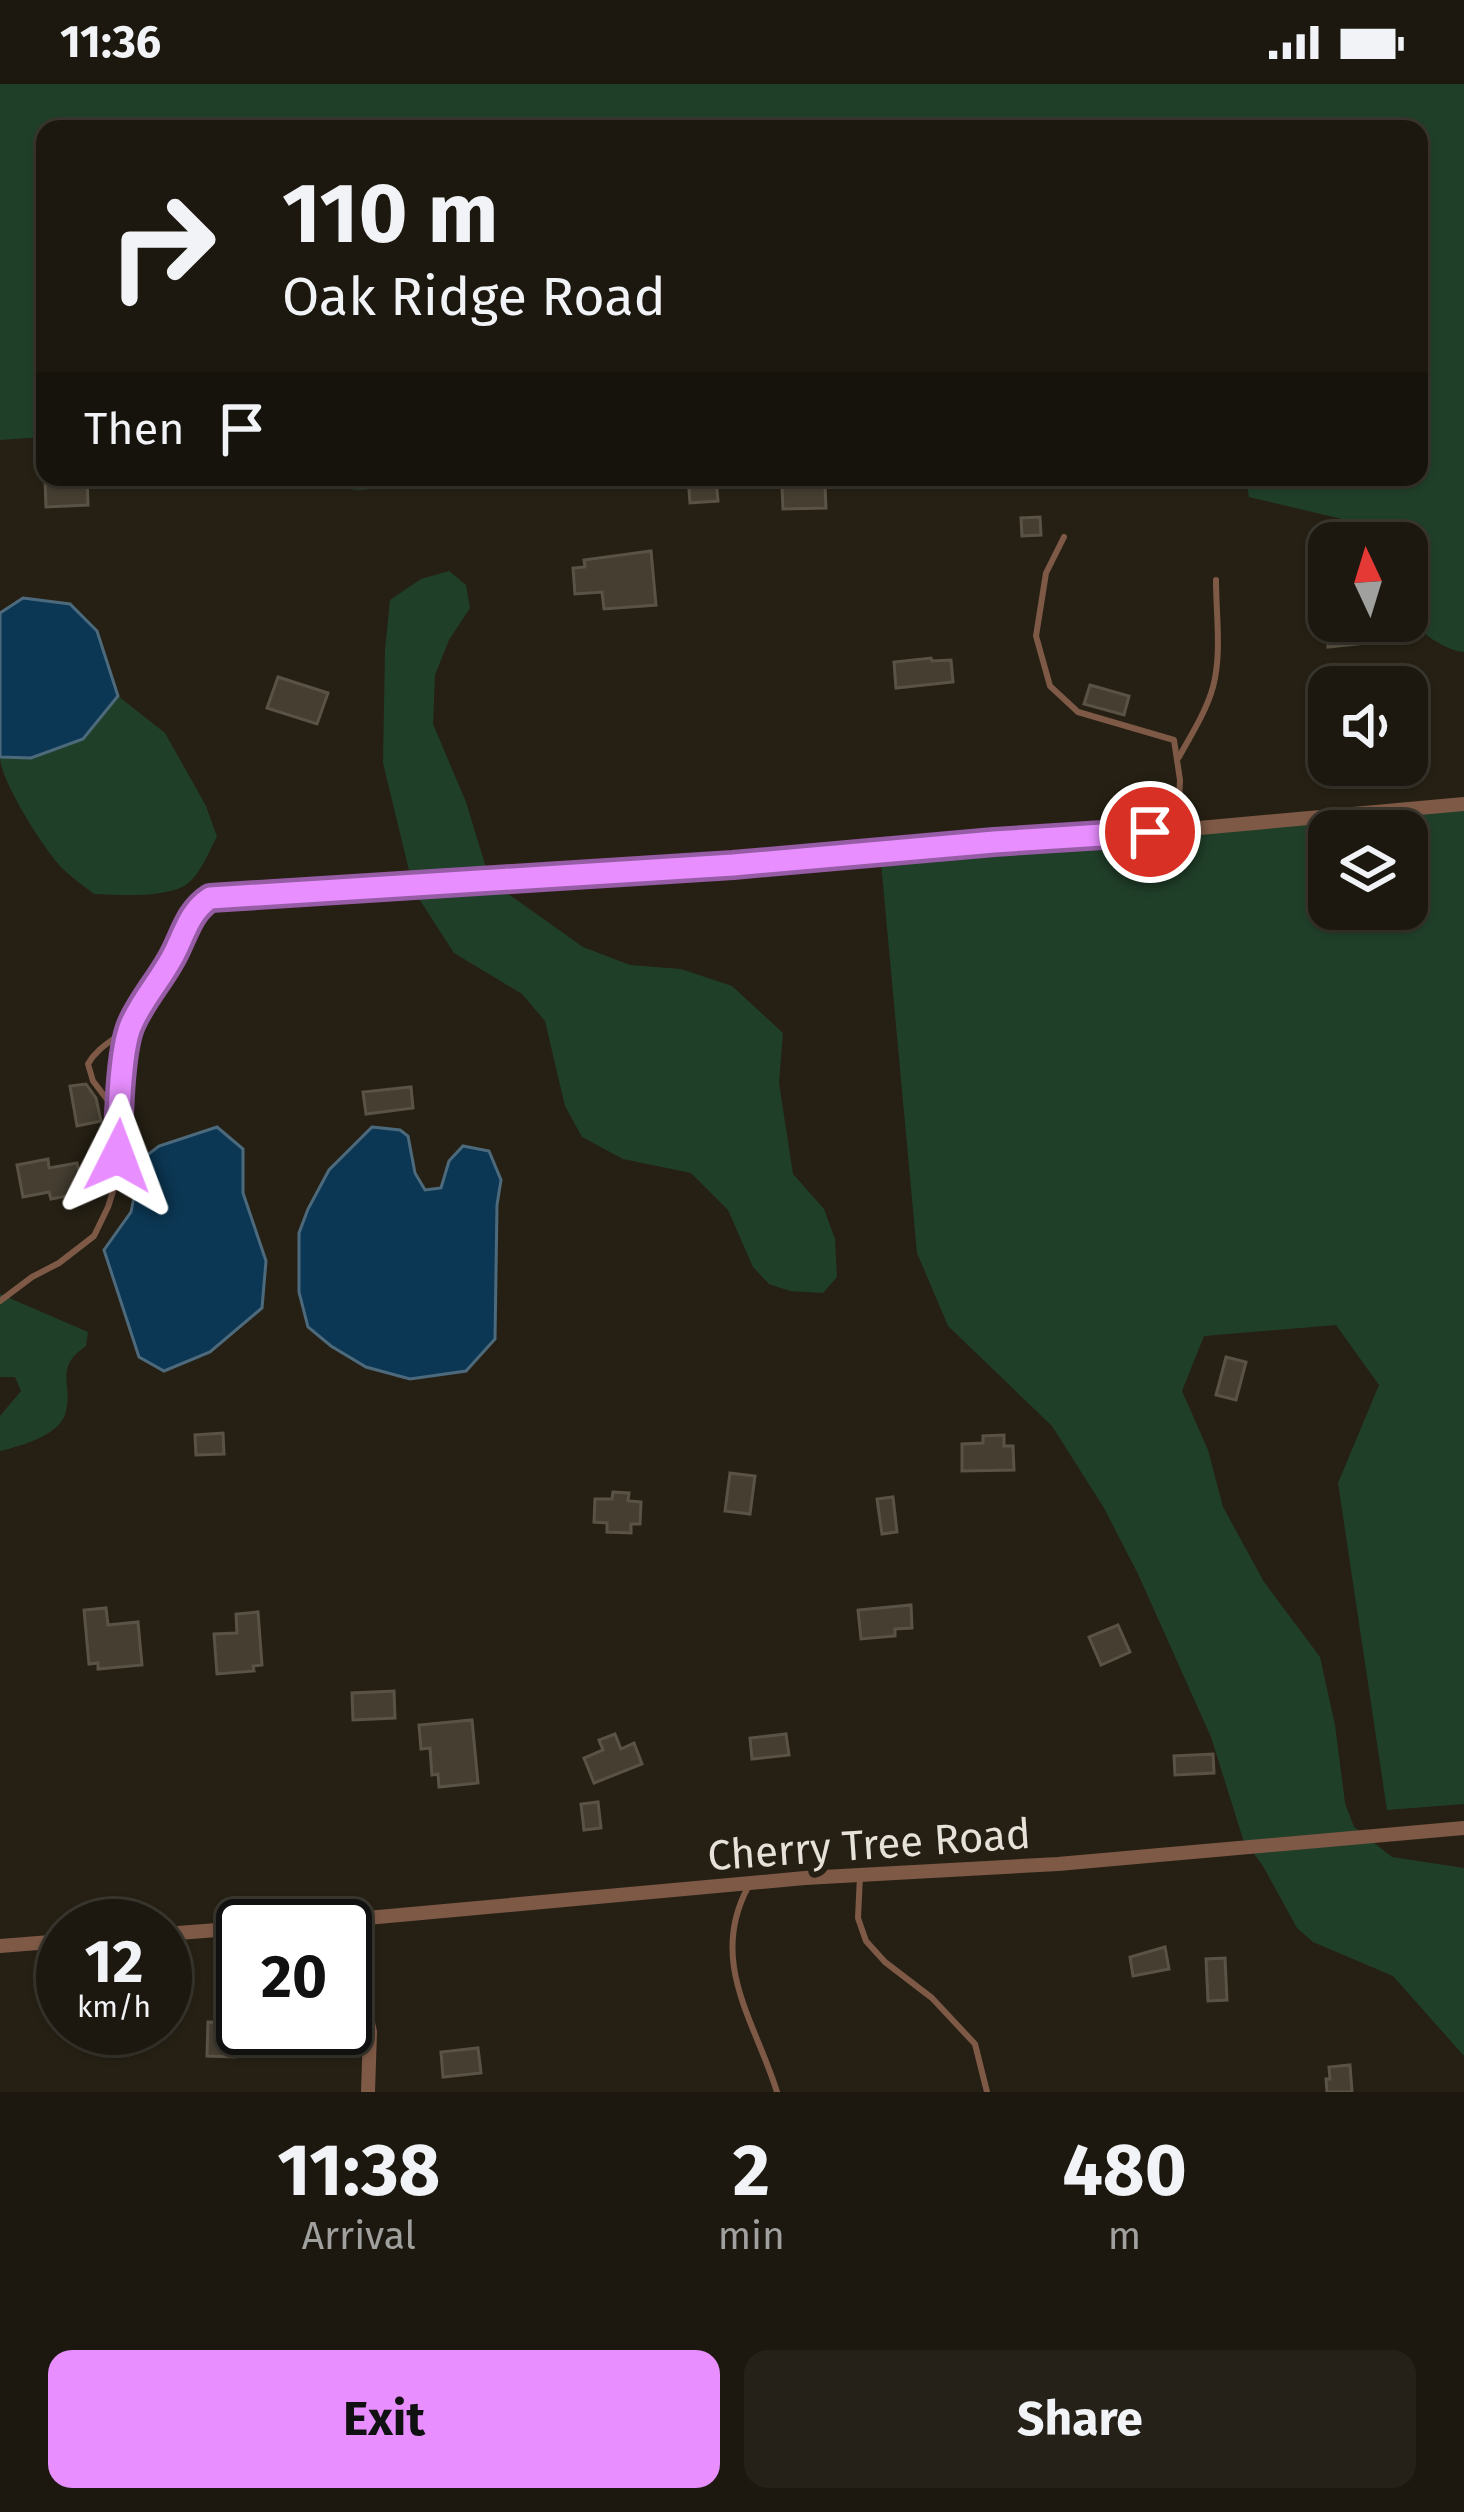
<!DOCTYPE html>
<html lang="en">
<head>
<meta charset="utf-8">
<style>
  :root { --surface:#1c180f; --page:#252118; --text:#f1f3f6; --muted:#a0a09e; --line:#3a372f; --accent:#e88eff }
  body { margin:0; font-family:"Fira Sans",sans-serif; background:var(--page); color:var(--text); height:100vh; display:flex; flex-direction:column; font-size:45px; white-space:nowrap }
  * { box-sizing:border-box; margin:0 }
  p { font-size:39px; color:var(--muted) }
  .icon { flex:none; width:66px; height:66px; fill:none; stroke:currentColor; stroke-width:2; stroke-linecap:round; stroke-linejoin:round }
  .map { position:relative; height:2008px; overflow:hidden }
  .drawer { display:flex; flex-direction:column; background:var(--surface); flex:1 }
  .drawer>* { flex:none }
  .guide { position:absolute; left:36px; top:36px; width:1392px; height:366px; border-radius:24px; box-shadow:0 3px 9px #0004,0 0 0 3px var(--line); background:#1c180f; color:var(--text); overflow:hidden }
  .needle { width:78px; rotate:356deg }
  .buttons { position:absolute; left:1308px; top:438px; display:grid; gap:24px }
  .buttons a { display:grid; place-items:center; width:120px; height:120px; border-radius:24px; background:var(--surface); box-shadow:0 3px 9px #0004,0 0 0 3px var(--line); font-size:60px }
  .speed { position:absolute; left:36px; top:1815px; display:flex; gap:24px; font-size:60px; font-weight:700; text-align:center }
  .speed>* { display:grid; place-content:center; width:156px; height:156px; border-radius:50%; background:var(--surface); box-shadow:0 3px 9px #0004,0 0 0 3px var(--line); line-height:1 }
  .speed small { font-size:30px; font-weight:400 }
  .speed .limit { border:6px solid #111; border-radius:18px; background:#fff; color:#111 }
  .pin { position:absolute; display:grid; place-items:center; width:102px; height:102px; color:#fff; margin:-51px; border:6px solid #fff; border-radius:50%; box-shadow:0 3px 12px #0007 }
  .me { position:absolute; width:132px; margin:-66px; rotate:3deg; stroke-linejoin:round; filter:drop-shadow(0 0 9px #0008) }
  .turn { display:flex; align-items:center; gap:42px; height:252px; padding:0 48px; font-size:54px }
  .turn .icon { width:156px; height:156px; stroke-width:2.5 }
  .turn b { display:block; font-size:84px; line-height:102px }
  .then { display:flex; align-items:center; height:114px; padding:0 48px; background:#0003; gap:24px; font-size:45px }
  .eta { display:flex; justify-content:space-evenly; align-items:center; height:204px; text-align:center }
  .eta b { font-size:72px; font-weight:700; line-height:84px }
  .button { display:flex; gap:24px; margin-top:auto; padding:24px 48px }
  .button a { flex:1; height:138px; border-radius:24px; background:var(--accent); color:#111; font-size:48px; font-weight:700; line-height:138px; text-align:center }
  .button a+a { background:var(--page); color:var(--text) }
  .status { display:flex; justify-content:space-between; align-items:center; height:84px; padding:0 60px; background:var(--surface); direction:ltr }
  .status svg { height:33px; fill:currentColor }
  .map>svg:first-child { display:block }
  .green { fill:#203f29; fill-rule:evenodd }
  .water { fill:#0b3754; stroke:#4d6a7c; stroke-width:3 }
  .building { fill:#453e31; stroke:#5a5345; stroke-width:3 }
  .lines { fill:none; stroke-linecap:round; stroke-linejoin:round }
  .service { stroke:#7e5946; stroke-width:6 }
  .minor { stroke:#7e5946; stroke-width:14 }
  .route-casing { stroke:#975ca6; stroke-width:30 }
  .route { stroke:#e88eff; stroke-width:21 }
  .labels { text-anchor:middle; stroke-width:12; stroke-linejoin:round; paint-order:stroke }
  .street-label { font-size:42px; fill:#e6e2d9; stroke:#262014 }
</style>
</head>
<body>
<div class="status"><b>11:36</b><svg viewBox="0 0 49 12"><path d="M0 12V9h3v3zM5 12V6h3v6zM10 12V3h3v9zM15 12V0h3v12zM26 1h20v11H26zM47 4h2v5h-2z"/></svg></div>
<div class="map">
<svg width="1464" height="2008" viewBox="0 0 1464 2008">
  <rect width="100%" height="100%" fill="#262014"/>
  <g class="green">
    <path d="M0,0H1464V568C1445,567 1416,546 1407,530V459H1373L1363,440L1249,413L1245,393H1419V45H45V353L0,356Z"/>
    <path d="M333,393H396C376,406 350,415 333,393Z"/>
    <path d="M449,487L466,501L470,524L449,556L435,591L433,640L466,718L490,797L583,863L630,881L681,885L732,902L783,949L779,999L793,1090L824,1125L835,1155L837,1193L823,1209L790,1207L769,1200L753,1183L728,1126L691,1089L623,1075L582,1053L565,1022L545,937L522,910L454,869L414,807L383,679L385,566L390,516L421,495Z"/>
    <path d="M118,612L165,649L206,722L217,753C209,767 199,794 184,802C162,814 119,811 94,810C84,802 72,794 63,785C45,767 0,696 0,673L31,674L83,655Z"/>
    <path d="M1464,723V1720L1387,1726L1338,1399L1379,1301L1336,1241L1204,1252L1182,1307L1208,1366L1223,1423L1264,1498L1320,1573L1335,1641L1345,1719L1354,1743L1392,1773L1464,1784V1972L1393,1892L1313,1858L1297,1844L1263,1782L1243,1755L1211,1653L1138,1490L1104,1424L1052,1342L948,1242L917,1169L880,768ZM1329,747H1407V825H1329Z"/>
    <path d="M0,1210L88,1248L86,1262C52,1285 75,1301 65,1331C57,1352 21,1362 0,1367V1332L21,1307L15,1293H0Z"/>
  </g>
  <g class="water">
    <path d="M23,514L70,520L97,547L118,612L83,655L31,674L0,673V529Z"/>
    <path d="M217,1043L243,1065V1109L266,1177L262,1224L210,1268L164,1287L139,1273L104,1166L131,1128L142,1075L159,1062Z"/>
    <path d="M372,1043L400,1046L408,1052L415,1089L425,1106L441,1104L449,1077L463,1062L489,1067L501,1096L497,1121L495,1255L466,1287L410,1295L366,1283L331,1262L308,1243L299,1208V1149L308,1125L329,1086Z"/>
  </g>
  <g class="building">
    <path d="M57,393H87L88,421L46,423L45,396H57Z"/>
    <path d="M688,393H716L718,417L690,419Z"/>
    <path d="M825,401L826,424L783,425L782,403Z"/>
    <path d="M1040,433L1041,451L1022,452L1021,434Z"/>
    <path d="M651,467L656,521L604,525L602,508L575,510L573,484L585,483L584,476Z"/>
    <path d="M1365,539L1367,559L1328,563L1327,543Z"/>
    <path d="M931,574L932,577L951,576L953,598L896,604L894,578Z"/>
    <path d="M278,593L328,609L317,640L267,624Z"/>
    <path d="M1090,601L1129,612L1124,631L1084,620Z"/>
    <path d="M86,1000L96,1014L101,1037L77,1042L70,1002Z"/>
    <path d="M411,1003L413,1024L366,1030L363,1008Z"/>
    <path d="M48,1075L49,1084L77,1079L83,1109L51,1115L49,1108L23,1113L17,1081Z"/>
    <path d="M1226,1273L1246,1278L1236,1316L1216,1311Z"/>
    <path d="M223,1349L224,1370L196,1371L195,1351Z"/>
    <path d="M1004,1351V1362H1013L1014,1386L962,1387V1360L983,1359V1352Z"/>
    <path d="M730,1389L755,1392L750,1430L725,1427Z"/>
    <path d="M613,1408L629,1409L628,1417L641,1418L640,1440H631V1449L607,1448V1439L594,1438L595,1415H612Z"/>
    <path d="M893,1413L897,1448L882,1450L877,1415Z"/>
    <path d="M911,1521L912,1544L895,1545V1552L861,1555L858,1526Z"/>
    <path d="M106,1524L108,1541L138,1538L142,1581L98,1585V1579L89,1580L84,1526Z"/>
    <path d="M258,1528L262,1581L253,1582L254,1587L217,1590L214,1550L237,1549L236,1530Z"/>
    <path d="M1118,1541L1130,1568L1101,1581L1089,1553Z"/>
    <path d="M394,1607L395,1634L353,1636L352,1609Z"/>
    <path d="M472,1636L478,1699L439,1703L438,1690L432,1691L430,1664L421,1665L419,1641Z"/>
    <path d="M615,1650L621,1665L634,1659L642,1680L594,1699L584,1674L603,1666L599,1656Z"/>
    <path d="M786,1650L789,1671L752,1675L750,1654Z"/>
    <path d="M1213,1670L1214,1689L1175,1691L1174,1672Z"/>
    <path d="M598,1718L601,1744L584,1746L581,1720Z"/>
    <path d="M1165,1863L1169,1885L1133,1892L1130,1873Z"/>
    <path d="M1225,1874L1227,1916L1208,1917L1206,1875Z"/>
    <path d="M208,1938L236,1939L235,1973L207,1972Z"/>
    <path d="M478,1964L481,1989L443,1993L441,1968Z"/>
    <path d="M1350,1981L1352,2008H1327L1326,1995H1330L1329,1983Z"/>
  </g>
  <g class="lines">
    <g class="service">
      <path d="M1064,453L1046,489L1036,552L1050,602L1078,628L1174,656L1180,696L1178,742"/>
      <path d="M1179,673C1191,651 1206,628 1213,603C1222,569 1216,531 1216,496"/>
      <path d="M119,1036L131,942"/>
      <path d="M0,1217L32,1193L59,1179L94,1152L108,1123L116,1098L119,1039L109,1018L93,997L88,980C98,962 115,956 130,942C144,927 161,895 171,876C185,852 189,816 222,814"/>
      <path d="M860,1792L858,1834L866,1857L885,1878L932,1914L975,1960L987,2008"/>
      <path d="M748,1803C708,1878 755,1937 777,2008"/>
    </g>
    <g class="minor">
      <path d="M226,813L733,781L1013,757L1122,751L1464,720"/>
      <path d="M351,1837L357,1889L370,1948L368,2008"/>
      <path d="M279,1842L805,1794L1058,1780L1464,1744"/>
      <path d="M165,1850L243,1844"/>
      <path d="M0,1862L63,1857"/>
    </g>
  </g>
  <g class="lines">
    <g class="route-casing">
      <path id="route" d="M118,1072C118,1041 120,966 131,941C142,915 163,893 175,868C185,848 190,827 210,814L733,781L994,758L1150,748"/>
    </g>
    <use href="#route" class="route"/>
  </g>
  <g class="labels">
    <g class="street-label">
      <text transform="translate(869 1760) rotate(-4)" y="15">Cherry Tree Road</text>
    </g>
  </g>
</svg>
<div class="buttons">
<a><svg class="needle" viewBox="-14 -14 28 28"><path d="M0-13l5 13h-10z" fill="#e53935"/><path d="M0 13l5-13h-10z" fill="#a0a09e"/></svg></a>
<a><svg class="icon" aria-label="sound" viewBox="0 0 24 24"><path d="M4 9h4l5-4v14l-5-4H4zM17 9q2 3 0 6"/></svg></a>
<a><svg class="icon" aria-label="layers" viewBox="0 0 24 24"><path d="M12 4l9 5-9 5-9-5zM3 14l9 5 9-5"/></svg></a>
</div>
<div class="speed"><div>12<small>km/h</small></div><div class="limit">20</div></div>
<div class="pin" style="left:1150px;top:748px;background:#d93025"><svg class="icon" aria-label="arrive" viewBox="0 0 24 24"><path d="M6 21V4h12l-3 4 3 4H6"/></svg></div>
<svg class="me" style="left:118px;top:1072px" viewBox="-20 -20 40 40"><path d="M0-17L14 15 0 8-14 15z" fill="#e88eff" stroke="#fff" stroke-width="4"/></svg>
<div class="guide">
<div class="turn"><svg class="icon" aria-label="right" viewBox="0 0 24 24"><path d="M7 20v-9h11M14 6l5 5-5 5"/></svg><div><b>110 m</b>Oak Ridge Road</div></div>
<div class="then">Then<svg class="icon" aria-label="arrive" viewBox="0 0 24 24"><path d="M6 21V4h12l-3 4 3 4H6"/></svg></div>
</div>
</div>
<section class="drawer">
<div class="eta">
<div><b>11:38</b><p>Arrival</p></div>
<div><b>2</b><p>min</p></div>
<div><b>480</b><p>m</p></div>
</div>
<div class="button"><a>Exit</a><a>Share</a></div>
</section>
</body>
</html>
